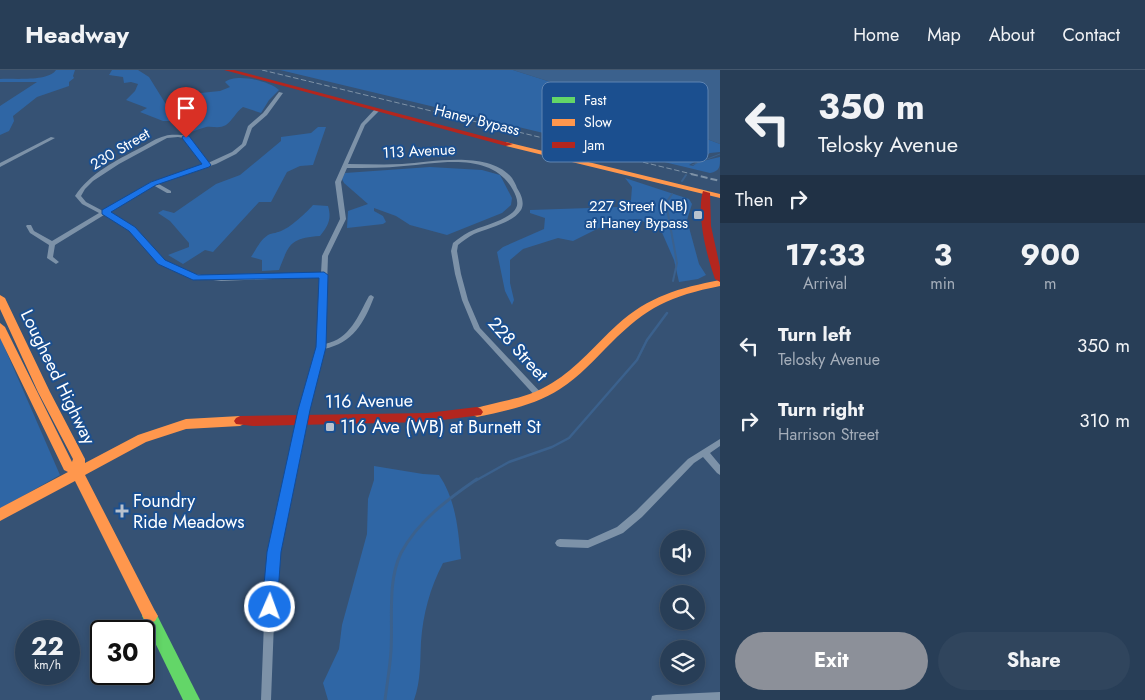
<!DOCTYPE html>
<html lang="en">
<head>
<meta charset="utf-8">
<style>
  :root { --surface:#283e57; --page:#30455d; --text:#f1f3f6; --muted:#a5aeba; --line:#44576d; --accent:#8c9099 }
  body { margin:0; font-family:Jost,sans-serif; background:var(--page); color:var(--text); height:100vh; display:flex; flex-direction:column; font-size:19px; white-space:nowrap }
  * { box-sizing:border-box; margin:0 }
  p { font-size:16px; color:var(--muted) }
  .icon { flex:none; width:28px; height:28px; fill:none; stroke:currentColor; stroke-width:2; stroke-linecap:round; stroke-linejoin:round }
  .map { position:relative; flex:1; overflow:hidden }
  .side { display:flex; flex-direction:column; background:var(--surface); width:425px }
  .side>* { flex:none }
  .top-card { background:#283e57; color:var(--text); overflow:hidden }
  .tools { position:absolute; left:660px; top:460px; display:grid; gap:10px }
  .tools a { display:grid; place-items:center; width:45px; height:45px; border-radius:50%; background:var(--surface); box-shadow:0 2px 8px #0003,0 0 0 1px var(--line); font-size:25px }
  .speed { position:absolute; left:15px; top:550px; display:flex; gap:10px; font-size:25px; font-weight:700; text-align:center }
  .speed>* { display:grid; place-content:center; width:65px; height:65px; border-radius:50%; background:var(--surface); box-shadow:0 2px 8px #0003,0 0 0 1px var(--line); line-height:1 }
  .speed small { font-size:12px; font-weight:400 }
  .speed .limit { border:2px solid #111; border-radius:8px; background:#fff; color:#111 }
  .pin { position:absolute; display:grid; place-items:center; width:42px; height:42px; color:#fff; margin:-51px -21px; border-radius:50% 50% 50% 0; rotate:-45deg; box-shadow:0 0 5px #0007 }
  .pin .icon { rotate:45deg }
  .me { position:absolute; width:55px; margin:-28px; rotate:2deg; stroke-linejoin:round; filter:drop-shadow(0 0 4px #0008) }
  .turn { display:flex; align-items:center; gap:18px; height:105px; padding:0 15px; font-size:22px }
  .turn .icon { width:65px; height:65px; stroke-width:2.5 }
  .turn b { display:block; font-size:35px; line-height:42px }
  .then { display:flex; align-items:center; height:48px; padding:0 15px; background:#0003; gap:10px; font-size:19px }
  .eta { display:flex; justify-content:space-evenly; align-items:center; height:85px; text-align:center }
  .eta b { font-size:30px; font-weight:700; line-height:35px }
  .action { display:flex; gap:10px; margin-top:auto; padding:10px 15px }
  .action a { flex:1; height:58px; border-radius:30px; background:var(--accent); color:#fff; font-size:20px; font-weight:700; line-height:58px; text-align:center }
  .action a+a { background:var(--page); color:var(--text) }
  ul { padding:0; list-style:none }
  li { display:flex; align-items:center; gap:15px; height:75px; padding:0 15px }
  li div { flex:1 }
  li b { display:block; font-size:19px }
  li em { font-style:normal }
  header { display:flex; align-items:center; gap:30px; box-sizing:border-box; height:70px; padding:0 25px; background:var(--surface); border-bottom:1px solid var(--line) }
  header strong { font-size:24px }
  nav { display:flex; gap:28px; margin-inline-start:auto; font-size:18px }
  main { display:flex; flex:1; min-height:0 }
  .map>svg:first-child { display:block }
  .green { fill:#2f66a5 }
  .water { fill:#3b618d }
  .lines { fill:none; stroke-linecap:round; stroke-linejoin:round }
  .stream-far3 { stroke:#3b618d; stroke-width:1 }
  .stream-far2 { stroke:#3b618d; stroke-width:2 }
  .stream-far1 { stroke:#3b618d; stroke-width:2.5 }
  .stream { stroke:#3b618d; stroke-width:3 }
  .street { fill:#7d92a8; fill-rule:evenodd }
  .fast { fill:#63d668; fill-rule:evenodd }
  .slow { fill:#ff974d; fill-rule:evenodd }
  .jam { fill:#b3261e; fill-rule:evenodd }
  .rail-far1 { stroke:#7e92a7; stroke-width:1; stroke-dasharray:5.5 2.5; stroke-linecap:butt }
  .rail { stroke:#7e92a7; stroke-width:2; stroke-dasharray:7 3; stroke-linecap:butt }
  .route { fill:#1a73e8; stroke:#114b97 }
  .poi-dot { fill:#b9c2ce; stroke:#1b4f8f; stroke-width:2 }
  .labels { text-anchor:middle; stroke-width:4; stroke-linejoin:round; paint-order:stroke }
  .far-street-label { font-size:15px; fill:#fff; stroke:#1b4f8f }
  .far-poi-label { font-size:15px; fill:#fff; stroke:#1b4f8f; text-anchor:end }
  .street-label { font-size:18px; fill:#fff; stroke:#1b4f8f }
  .poi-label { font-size:18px; fill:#fff; stroke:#1b4f8f; text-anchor:start }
  .key { fill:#1b4f8f; stroke:#5f84b1; stroke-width:1 }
  .key-label { font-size:14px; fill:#fff }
</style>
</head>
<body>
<header>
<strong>Headway</strong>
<nav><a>Home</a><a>Map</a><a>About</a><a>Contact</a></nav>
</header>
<main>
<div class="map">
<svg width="720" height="630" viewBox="0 0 720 630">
  <rect width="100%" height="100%" fill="#365274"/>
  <g class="green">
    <path d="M56,0H75L73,6L74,8L69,12V16L37,27L13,46L14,51L9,61L0,65V36L37,12H0V9C14,8 48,12 56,0Z"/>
    <path d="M112,0H138L149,7L167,36L200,23L220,21L230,17L225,12C236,3 270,11 279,20L269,30L261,43L243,37C236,42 232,51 226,55C219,59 213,56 206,57C192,61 191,65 176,58L175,51H163L140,42L147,38L126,30L135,21L138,14L131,12L124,13L123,7L109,5Z"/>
    <path d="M280,0H513L595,26L720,74V82L710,83L689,95L693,96L698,92L720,87C720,97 720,101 710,103Z"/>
    <path d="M318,57H326L313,95L300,96L287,102L271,132H259L213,182L205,180L183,194L168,185L189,177V173L170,151L158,143L163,140L174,143L216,114L240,105L281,71V67L311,63Z"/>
    <path d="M430,97L482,100L500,105L512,128L511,135L502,143L447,165L410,155L396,146L374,138V141L383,146L386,152L383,154L347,158L348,141L368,134L344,113L342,109L345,103Z"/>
    <path d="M625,108L689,129L692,134L687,150L699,194L706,205L698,209L679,212L674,190L660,158L637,149L609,153L573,171L558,168L523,179L510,190V213L514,230L512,235L505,221L497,182L503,177L544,159L545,148L530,143V140L619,137L631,130L632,117Z"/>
    <path d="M313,135L328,136C332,149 328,156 320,166C290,168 289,174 279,200L262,201V190L251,187C256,180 260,170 268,165C272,163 278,163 283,160C291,157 307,142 313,135Z"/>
    <path d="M0,267L60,405L0,439Z"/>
    <path d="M374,396L423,404L439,405C456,430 458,459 461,489L443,493C430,518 423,544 421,572C420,591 421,611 414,630H328L323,613L339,579L342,555L367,464L368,429L374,410Z"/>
  </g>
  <path class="water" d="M513,0H720V74L595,26Z"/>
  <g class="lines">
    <g class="stream-far3">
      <path d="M588,34L604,36L596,32L595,26"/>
      <path d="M692,95L720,84"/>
    </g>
    <g class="stream-far2">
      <path d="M682,111L686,105"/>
      <path d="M672,124L666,133L677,193L673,211"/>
    </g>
    <path class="stream-far1" d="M475,411L509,392L552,377L569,368L637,290L647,270L667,243"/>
    <path class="stream" d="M385,630C387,614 390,597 391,581C393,550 387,512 401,483C418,451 448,429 477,409"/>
    <g class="street">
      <path d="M279,22L283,23L267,45L252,58L246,75L236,84L216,94L157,113L171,121V123H167L153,115L108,143L128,153L164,191L192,204L221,207L321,203L322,186L340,149L335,112L361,54L375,39H379V41L365,55L348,94C366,94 384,95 402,94C433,92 489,80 512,108C514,111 516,115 517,118C521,124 525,133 521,140C513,153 487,158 474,164C468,167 463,171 458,175L457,181L461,204L468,230L480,258L544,326L543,328H537L474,259L462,230L455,204L451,181L453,173C458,169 463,165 469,162C481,156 510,150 516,138C519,133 516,125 513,120C492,81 440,93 404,96C385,98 366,98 347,98L341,112L346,149L328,186L325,274C350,269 358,246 369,226L371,225L374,227C364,253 353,273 324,279L306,350L276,500L271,630H261L266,500L298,350L317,277L321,207L221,211L189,207L160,193L124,155L104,145L55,175L53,187L59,192L56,194L47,188L49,175L30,163L26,156L27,155H31L34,161L52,171L99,143L82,134L76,127L75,126C90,103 117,90 140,78C148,74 156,68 165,66C172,64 180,65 188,66L208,93L232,82L242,74L248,56L263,43ZM178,67L184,68L204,95L151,112L103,141L86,132L81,126L85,119L93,111L119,94L167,68Z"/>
      <path d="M51,67L55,68L0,97V93Z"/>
      <path d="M720,369V376L710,383L720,395V405L717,403L703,387L694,393L642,447L623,463L588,478L560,477L557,476L555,473L557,470L560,469L588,470L617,457L636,441L688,389Z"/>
      <path d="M720,622V630H651L652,626L656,625Z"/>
    </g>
    <path class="fast" d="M150,539L155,541L200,630H183L142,546L145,541Z"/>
    <g class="slow">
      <path d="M506,72L720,124V128L506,76Z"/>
      <path d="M720,210V216C670,226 647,237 611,273C595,289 579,307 560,319C535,335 506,341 477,347L473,345L471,342L473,339C501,330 525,330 552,313C577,298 596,274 617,255C649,226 679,218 720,210Z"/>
      <path d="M0,225L5,228L50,322L85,389V393L138,365L186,349L240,346L244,348L246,351L244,354L240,356L186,359L146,372L85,405L155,541L158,546L155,551L150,553L145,551L75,411L0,451V438L68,402L64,400L0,268V253L5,257L72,392L73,389L38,322L0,239Z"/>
    </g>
    <g class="jam">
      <path d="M224,0H234L513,74L506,76Z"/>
      <path d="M703,121L710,123L711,156L720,197V212L715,209C707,187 696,144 703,121Z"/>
      <path d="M477,337L481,339L483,342L481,345L427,352L253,356L236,354L234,351L236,348L240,346L427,343Z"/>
    </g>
    <path class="rail-far1" d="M262,0L696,105"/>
    <path class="rail" d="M691,104L720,111"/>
  </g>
  <path class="route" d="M183,66H189L211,95L209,97L156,115L111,142L135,157L165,190L198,205L324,202L328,205L326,277L310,340L281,482L277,537L275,542L270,545L264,542L262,537L267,482L298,340L316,277L319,208L193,210L158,194L129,161L102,144V140L151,112L202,94L182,68Z"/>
  <g class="poi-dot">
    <rect x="693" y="140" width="10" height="10" rx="2.5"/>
    <rect x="325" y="352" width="10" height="10" rx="2.5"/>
    <path d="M119.5 433.5h5v5h5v5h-5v5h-5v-5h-5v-5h5z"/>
  </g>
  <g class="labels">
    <g class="far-street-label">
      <text transform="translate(477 50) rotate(14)" y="5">Haney Bypass</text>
      <text transform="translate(120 79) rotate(-31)" y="5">230 Street</text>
      <text transform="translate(419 81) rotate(-3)" y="5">113 Avenue</text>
    </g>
    <g class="far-poi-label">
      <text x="688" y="141">227 Street (NB)<tspan x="688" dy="17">at Haney Bypass</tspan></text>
    </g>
    <g class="street-label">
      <text transform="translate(518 279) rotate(48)" y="6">228 Street</text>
      <text transform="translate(58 307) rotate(64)" y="6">Lougheed Highway</text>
      <text transform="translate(369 331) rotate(-1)" y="6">116 Avenue</text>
    </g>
    <g class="poi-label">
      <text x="340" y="363">116 Ave (WB) at Burnett St</text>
      <text x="133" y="437">Foundry<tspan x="133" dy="21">Ride Meadows</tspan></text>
    </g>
  </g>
  <rect x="542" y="12" width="166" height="80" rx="8" class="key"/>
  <rect x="552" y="27" width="23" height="6" fill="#63d668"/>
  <rect x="552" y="49" width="23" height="7" fill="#ff974d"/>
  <rect x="552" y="72" width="23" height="6" fill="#b3261e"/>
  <g class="key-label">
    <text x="584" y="35">Fast</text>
    <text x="584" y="57">Slow</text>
    <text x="584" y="80">Jam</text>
  </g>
</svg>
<div class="tools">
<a><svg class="icon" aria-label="sound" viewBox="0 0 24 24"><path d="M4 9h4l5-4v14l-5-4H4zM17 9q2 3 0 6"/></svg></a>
<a><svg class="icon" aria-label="search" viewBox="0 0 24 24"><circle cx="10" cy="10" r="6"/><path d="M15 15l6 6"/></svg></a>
<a><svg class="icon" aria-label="layers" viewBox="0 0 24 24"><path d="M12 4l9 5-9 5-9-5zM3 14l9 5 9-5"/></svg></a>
</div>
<div class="speed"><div>22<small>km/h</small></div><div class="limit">30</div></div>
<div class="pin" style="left:186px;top:68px;background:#d93025"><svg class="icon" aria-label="arrive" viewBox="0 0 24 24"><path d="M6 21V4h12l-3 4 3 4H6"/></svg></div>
<svg class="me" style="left:270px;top:537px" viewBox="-20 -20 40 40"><circle r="17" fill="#1a73e8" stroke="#fff" stroke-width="3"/><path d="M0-11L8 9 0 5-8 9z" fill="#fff"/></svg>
</div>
<section class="side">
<div class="top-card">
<div class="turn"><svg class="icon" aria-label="left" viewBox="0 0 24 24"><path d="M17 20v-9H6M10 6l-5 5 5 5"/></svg><div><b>350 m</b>Telosky Avenue</div></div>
<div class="then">Then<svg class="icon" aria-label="right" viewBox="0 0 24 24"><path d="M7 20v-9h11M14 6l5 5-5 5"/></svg></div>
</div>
<div class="eta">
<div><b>17:33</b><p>Arrival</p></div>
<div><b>3</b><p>min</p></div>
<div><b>900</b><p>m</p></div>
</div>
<ul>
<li><svg class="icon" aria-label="left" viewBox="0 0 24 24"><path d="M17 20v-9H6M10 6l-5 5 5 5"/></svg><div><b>Turn left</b><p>Telosky Avenue</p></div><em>350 m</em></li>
<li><svg class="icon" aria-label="right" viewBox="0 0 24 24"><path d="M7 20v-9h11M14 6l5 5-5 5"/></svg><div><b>Turn right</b><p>Harrison Street</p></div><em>310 m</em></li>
</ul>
<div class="action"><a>Exit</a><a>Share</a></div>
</section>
</main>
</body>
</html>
